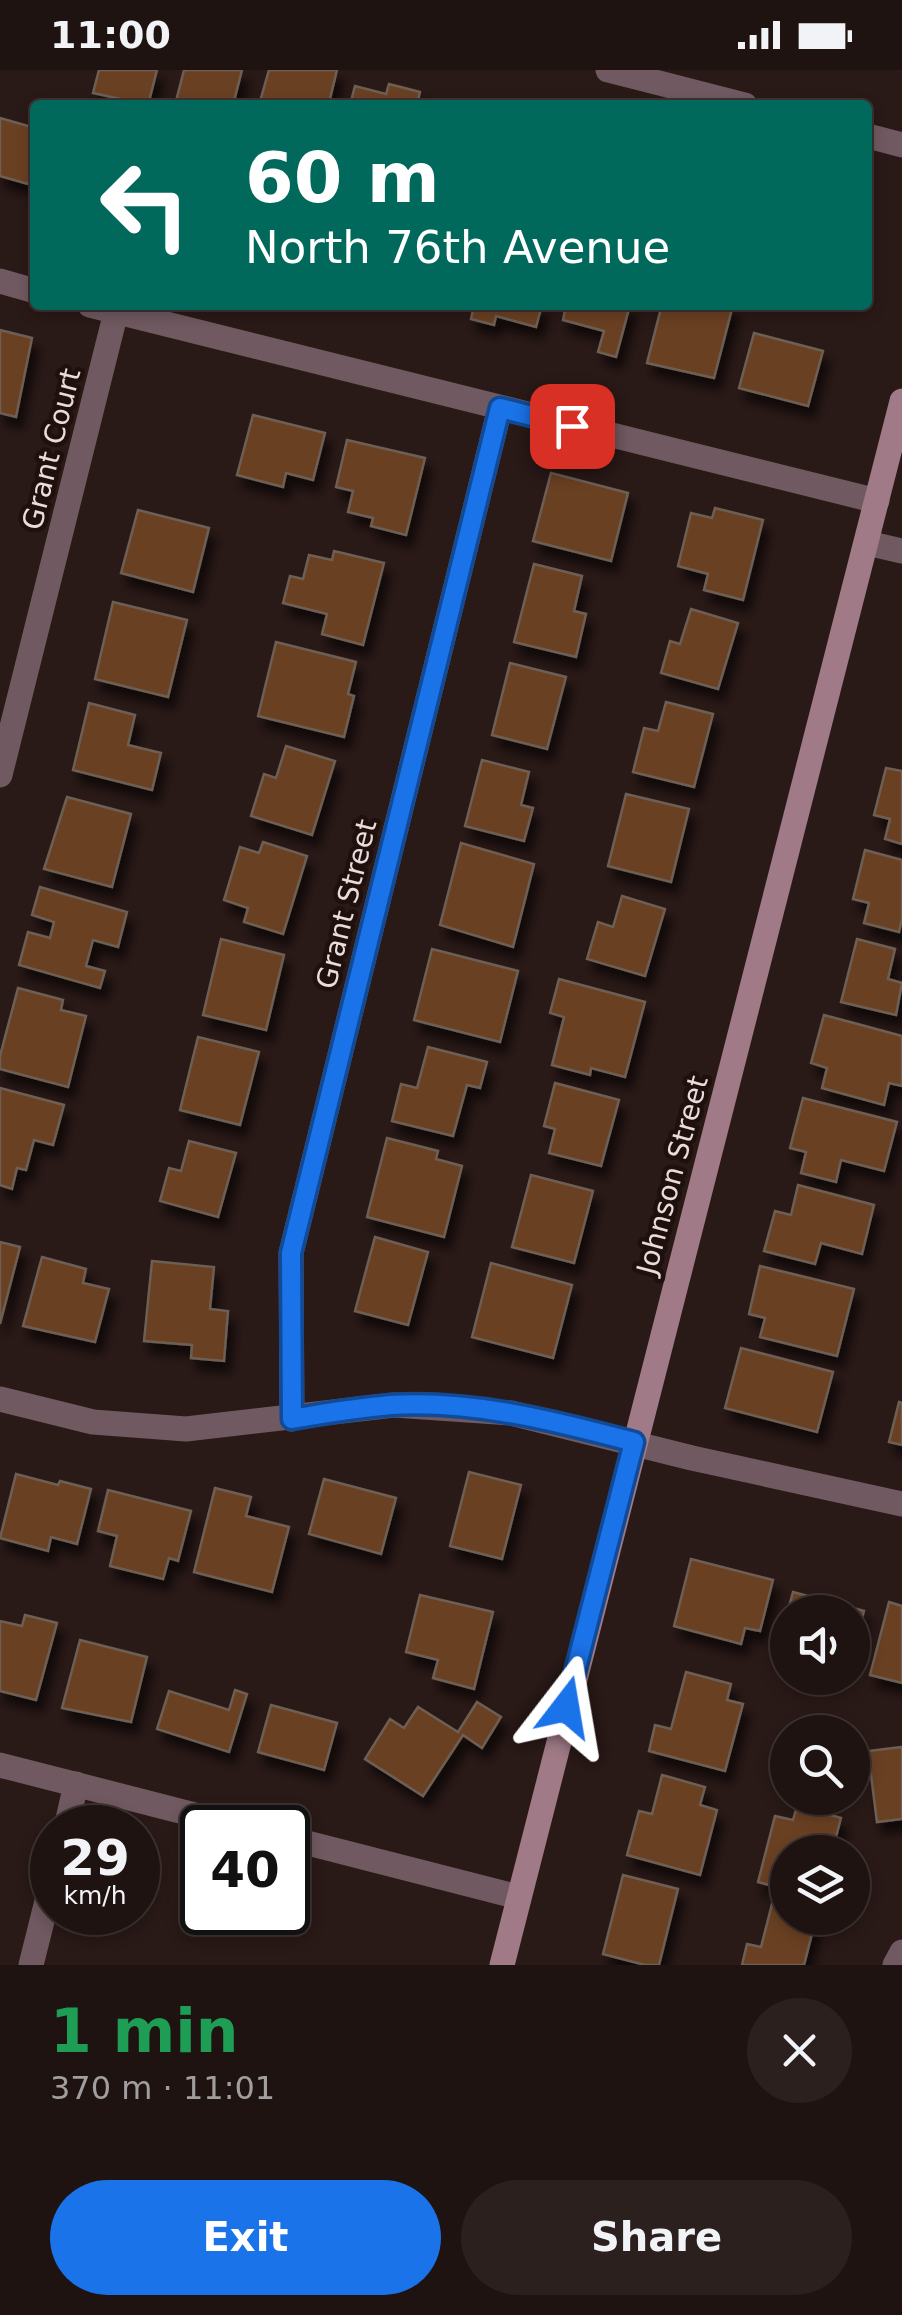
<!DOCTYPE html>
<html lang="en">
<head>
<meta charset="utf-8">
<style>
  :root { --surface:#1f1311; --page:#2c201f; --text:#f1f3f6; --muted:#a19e9f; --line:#3c3231; --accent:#1a73e8 }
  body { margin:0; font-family:"DejaVu Sans",sans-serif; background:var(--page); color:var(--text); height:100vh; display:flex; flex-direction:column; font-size:38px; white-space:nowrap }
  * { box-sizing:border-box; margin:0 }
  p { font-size:32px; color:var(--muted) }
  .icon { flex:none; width:55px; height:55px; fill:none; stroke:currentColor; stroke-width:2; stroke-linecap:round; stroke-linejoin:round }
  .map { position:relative; height:1895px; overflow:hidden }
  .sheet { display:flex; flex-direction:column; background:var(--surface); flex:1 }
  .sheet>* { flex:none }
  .banner { position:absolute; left:30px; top:30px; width:842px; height:210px; border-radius:10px; box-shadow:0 5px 15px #0003,0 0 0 2px var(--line); background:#00695c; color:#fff; overflow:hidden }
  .fabs { position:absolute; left:770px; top:1525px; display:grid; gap:20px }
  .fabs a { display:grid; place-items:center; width:100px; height:100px; border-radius:50%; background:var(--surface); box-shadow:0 5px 15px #0003,0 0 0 2px var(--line); font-size:50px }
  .speed { position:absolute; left:30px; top:1735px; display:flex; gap:20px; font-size:50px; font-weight:700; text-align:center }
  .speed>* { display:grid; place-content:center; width:130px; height:130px; border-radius:50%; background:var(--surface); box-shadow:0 5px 15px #0003,0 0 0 2px var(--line); line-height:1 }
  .speed small { font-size:25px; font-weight:400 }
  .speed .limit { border:5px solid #111; border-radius:15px; background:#fff; color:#111 }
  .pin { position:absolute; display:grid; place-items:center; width:85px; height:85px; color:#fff; margin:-42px; border-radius:20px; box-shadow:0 5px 15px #0006 }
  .me { position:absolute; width:110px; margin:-55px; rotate:14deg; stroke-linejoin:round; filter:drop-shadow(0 0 8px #0008) }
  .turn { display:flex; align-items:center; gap:35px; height:210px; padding:0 50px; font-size:45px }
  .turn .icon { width:130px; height:130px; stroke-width:2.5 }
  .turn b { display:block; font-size:70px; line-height:85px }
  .round { display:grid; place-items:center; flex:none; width:105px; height:105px; border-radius:52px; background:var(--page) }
  .headline { display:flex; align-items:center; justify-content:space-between; height:170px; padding:0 50px }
  h1 { font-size:60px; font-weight:600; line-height:75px; color:#1e9e55 }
  .button { display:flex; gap:20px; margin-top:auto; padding:20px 50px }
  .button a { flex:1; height:115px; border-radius:60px; background:var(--accent); color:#fff; font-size:40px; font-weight:600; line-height:115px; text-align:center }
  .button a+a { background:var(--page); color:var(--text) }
  .status { display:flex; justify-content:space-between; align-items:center; height:70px; padding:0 50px; background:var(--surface); direction:ltr }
  .status svg { height:28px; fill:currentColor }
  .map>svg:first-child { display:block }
  .building { fill:#6a4023; stroke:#6e5e54; stroke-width:2.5; filter:url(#shadow) }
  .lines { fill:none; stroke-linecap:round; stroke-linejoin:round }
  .street { stroke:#705960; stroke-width:25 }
  .secondary { stroke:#a07a86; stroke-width:25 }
  .route-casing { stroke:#114b97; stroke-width:25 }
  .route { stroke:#1a73e8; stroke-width:18 }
  .labels { text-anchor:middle; stroke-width:9; stroke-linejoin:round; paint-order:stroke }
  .street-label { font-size:28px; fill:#e8dddb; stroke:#1f100e }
</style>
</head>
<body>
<div class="status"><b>11:00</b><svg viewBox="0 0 49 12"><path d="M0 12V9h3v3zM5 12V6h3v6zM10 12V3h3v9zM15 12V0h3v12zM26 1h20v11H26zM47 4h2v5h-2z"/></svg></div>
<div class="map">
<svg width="902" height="1895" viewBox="0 0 902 1895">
  <defs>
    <filter id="shadow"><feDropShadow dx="6" dy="11" stdDeviation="5" flood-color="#0009"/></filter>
  </defs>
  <rect width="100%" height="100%" fill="#291917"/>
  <g class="building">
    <path d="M99,0H157L148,35L93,23Z"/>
    <path d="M184,0H242L233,35H175Z"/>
    <path d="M269,0H337L329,33L318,30L317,35H259Z"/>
    <path d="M389,14L420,22L417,35H350L355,16L386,24Z"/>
    <path d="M0,48L35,58V88L28,114L0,106Z"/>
    <path d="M474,235H542L536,257L496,246L494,255L471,249Z"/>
    <path d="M566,235H630L616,287L598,282L604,261L563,250Z"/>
    <path d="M651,235H733L714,308L647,293L661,238Z"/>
    <path d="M0,260L32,268L16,347L0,343Z"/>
    <path d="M754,263L823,281L808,336L739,318Z"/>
    <path d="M253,345L325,363L313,410L286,403L283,417L237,405Z"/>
    <path d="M347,370L425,388L406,465L371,456L373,448L348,442L353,421L336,417Z"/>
    <path d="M551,403L628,423L611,491L533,471Z"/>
    <path d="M715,438L763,450L743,530L704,520L708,504L678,496L691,443L712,448Z"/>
    <path d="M138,440L209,458L193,522L121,503Z"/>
    <path d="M334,481L384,493L363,575L322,564L327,544L283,533L290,506L303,509L309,485L332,490Z"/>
    <path d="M534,494L582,506L574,541L586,544L576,587L514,572Z"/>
    <path d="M113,532L187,550L168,627L95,609Z"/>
    <path d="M691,539L738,553L718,619L661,603L670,571L680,574Z"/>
    <path d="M276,572L356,592L348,624L354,626L344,667L258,646Z"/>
    <path d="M510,593L566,607L547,679L492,665Z"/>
    <path d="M666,632L713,644L694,717L633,702L644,658L658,661Z"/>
    <path d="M89,633L135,645L128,675L161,683L152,720L73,700Z"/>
    <path d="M286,676L335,691L312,765L251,746L264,704L276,708Z"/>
    <path d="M482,690L529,702L521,735L533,738L524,771L465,756Z"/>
    <path d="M886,698L902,701V774L885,769L890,749L874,745Z"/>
    <path d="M626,724L689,739L671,812L608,796Z"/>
    <path d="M67,727L131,744L112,817L44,799Z"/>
    <path d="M263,772L307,786L283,864L244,852L248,838L224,830L240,777L259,783Z"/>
    <path d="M461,773L534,794L513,877L440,855Z"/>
    <path d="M865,780L902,790V849L899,862L864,853L869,833L853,829Z"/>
    <path d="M40,817L127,842L118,877L93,870L86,896L105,901L100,918L19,895L28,862L50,868L54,852L32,845Z"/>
    <path d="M622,826L665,839L645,906L587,889L598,852L613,857Z"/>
    <path d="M221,869L284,885L266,960L203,945Z"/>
    <path d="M857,869L895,879L888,909L902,913L896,945L841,932Z"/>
    <path d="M432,879L518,901L500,972L414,950Z"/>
    <path d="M559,909L645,932L625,1007L591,998L590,1005L552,995L564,947L550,943Z"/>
    <path d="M18,918L63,930L61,940L86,946L68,1017L0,999V986Z"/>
    <path d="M824,945L902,966V1016L889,1013L884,1035L822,1018L827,998L811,993Z"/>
    <path d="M198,967L259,982L240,1055L180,1040Z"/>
    <path d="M428,977L487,992L480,1018L467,1015L453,1066L392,1051L401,1014L417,1018Z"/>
    <path d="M555,1013L619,1030L601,1096L549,1083L555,1059L544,1056Z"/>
    <path d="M0,1018L64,1035L53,1075L34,1070L26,1100L17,1098L12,1119L0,1115Z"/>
    <path d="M803,1028L897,1052L884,1101L841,1090L836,1112L801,1103L806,1082L790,1078Z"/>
    <path d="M387,1068L438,1081L436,1089L462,1096L444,1167L367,1147Z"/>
    <path d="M189,1071L236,1083L218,1147L160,1131L169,1098L181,1101Z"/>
    <path d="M531,1105L593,1121L574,1193L512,1177Z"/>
    <path d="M798,1115L874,1135L862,1184L821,1173L815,1194L764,1181L775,1141L791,1145Z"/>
    <path d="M375,1167L428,1182L408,1255L355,1241Z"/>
    <path d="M0,1172L20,1177L0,1254Z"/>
    <path d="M42,1187L86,1199L83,1213L109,1219L95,1272L23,1256Z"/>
    <path d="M152,1191L214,1197L210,1239L228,1241L224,1291L191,1288L192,1275L144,1271Z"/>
    <path d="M491,1193L572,1215L553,1288L472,1267Z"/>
    <path d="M760,1196L854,1219L837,1286L760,1267L765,1248L749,1244Z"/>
    <path d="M741,1278L833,1302L817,1362L725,1338Z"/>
    <path d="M899,1332L902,1333V1375L889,1372Z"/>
    <path d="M469,1402L521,1415L502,1489L450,1476Z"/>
    <path d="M16,1404L58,1415L60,1411L91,1419L77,1474L51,1467L48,1481L0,1468Z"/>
    <path d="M324,1409L396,1428L381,1484L309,1464Z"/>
    <path d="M215,1418L251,1427L246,1446L289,1457L272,1522L194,1502Z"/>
    <path d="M108,1420L191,1441L178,1491L169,1488L163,1509L110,1496L117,1466L98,1461Z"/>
    <path d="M691,1489L773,1510L760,1561L745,1558L741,1574L674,1556Z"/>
    <path d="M793,1522L864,1541L852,1585V1542H788V1587L776,1584Z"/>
    <path d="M420,1525L493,1542L474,1619L433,1608L438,1590L406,1582Z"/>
    <path d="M889,1532L902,1536V1613L870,1605Z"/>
    <path d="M25,1545L57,1553L36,1630L0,1621V1551L22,1556Z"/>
    <path d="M80,1570L147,1587L131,1652L62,1638Z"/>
    <path d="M686,1602L731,1614L727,1630L743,1634L725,1701L649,1681L655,1655L671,1659Z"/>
    <path d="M235,1620L247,1624L229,1682L157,1659L169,1621L229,1640Z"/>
    <path d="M477,1632L501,1647L482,1678L463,1665L423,1726L365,1689L390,1649L404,1658L418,1637L458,1662Z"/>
    <path d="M271,1635L337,1653L324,1700L258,1682Z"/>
    <path d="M902,1677V1749L877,1752L868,1681Z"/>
    <path d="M662,1705L705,1717L700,1735L717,1740L700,1805L627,1785L639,1741L652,1744Z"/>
    <path d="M797,1736L841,1748L832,1782H788V1820L758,1812L775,1746L793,1750Z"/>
    <path d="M623,1805L678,1819L659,1895H645L603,1884Z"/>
    <path d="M772,1834L788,1838V1848H816L804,1895H742L747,1874L761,1877Z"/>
  </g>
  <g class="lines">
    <g class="street">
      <path d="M608,0L745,35"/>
      <path d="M868,66L902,75"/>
      <path d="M0,211L35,221"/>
      <path d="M90,235L877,431"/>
      <path d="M867,473L902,481"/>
      <path d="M0,705L116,242"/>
      <path d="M0,1329L93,1352L186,1359L394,1335L511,1343L692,1388L902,1434"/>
      <path d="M292,1349L291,1183L500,338"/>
      <path d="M0,1695L246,1758"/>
      <path d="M66,1758L76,1714"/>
      <path d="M288,1768L518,1827"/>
      <path d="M31,1895L52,1811"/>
      <path d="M895,1895L902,1882"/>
    </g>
    <path class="secondary" d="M502,1895L902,331"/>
  </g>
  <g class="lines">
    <g class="route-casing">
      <path id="route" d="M566,1637L634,1372C555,1351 473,1330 391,1335C358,1338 325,1343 292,1349L291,1183L500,338L572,356"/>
    </g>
    <use href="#route" class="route"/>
  </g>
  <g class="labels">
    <g class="street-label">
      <text transform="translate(51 379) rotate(-76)" y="10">Grant Court</text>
      <text transform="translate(346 834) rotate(-76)" y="10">Grant Street</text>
      <text transform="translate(672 1105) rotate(-75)" y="10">Johnson Street</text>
    </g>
  </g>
</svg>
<div class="fabs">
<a><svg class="icon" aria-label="sound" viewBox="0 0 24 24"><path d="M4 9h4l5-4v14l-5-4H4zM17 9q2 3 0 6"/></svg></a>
<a><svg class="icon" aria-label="search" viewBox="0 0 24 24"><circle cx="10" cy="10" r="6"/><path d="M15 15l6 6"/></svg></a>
<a><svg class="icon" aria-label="layers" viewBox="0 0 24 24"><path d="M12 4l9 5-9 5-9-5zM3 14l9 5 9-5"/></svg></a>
</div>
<div class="speed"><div>29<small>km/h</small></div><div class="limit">40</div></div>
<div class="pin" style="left:572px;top:356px;background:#d93025"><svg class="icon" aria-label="arrive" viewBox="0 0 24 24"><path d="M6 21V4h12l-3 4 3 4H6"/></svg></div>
<svg class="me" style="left:566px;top:1637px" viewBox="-20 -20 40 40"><path d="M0-17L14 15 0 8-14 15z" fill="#1a73e8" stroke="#fff" stroke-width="4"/></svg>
<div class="banner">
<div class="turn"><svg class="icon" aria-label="left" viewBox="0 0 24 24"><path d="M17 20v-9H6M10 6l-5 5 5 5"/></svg><div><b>60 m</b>North 76th Avenue</div></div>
</div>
</div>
<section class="sheet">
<div class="headline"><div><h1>1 min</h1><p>370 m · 11:01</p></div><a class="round"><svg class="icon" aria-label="close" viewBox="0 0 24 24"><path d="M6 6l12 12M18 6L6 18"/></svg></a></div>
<div class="button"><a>Exit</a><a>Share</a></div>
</section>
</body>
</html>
